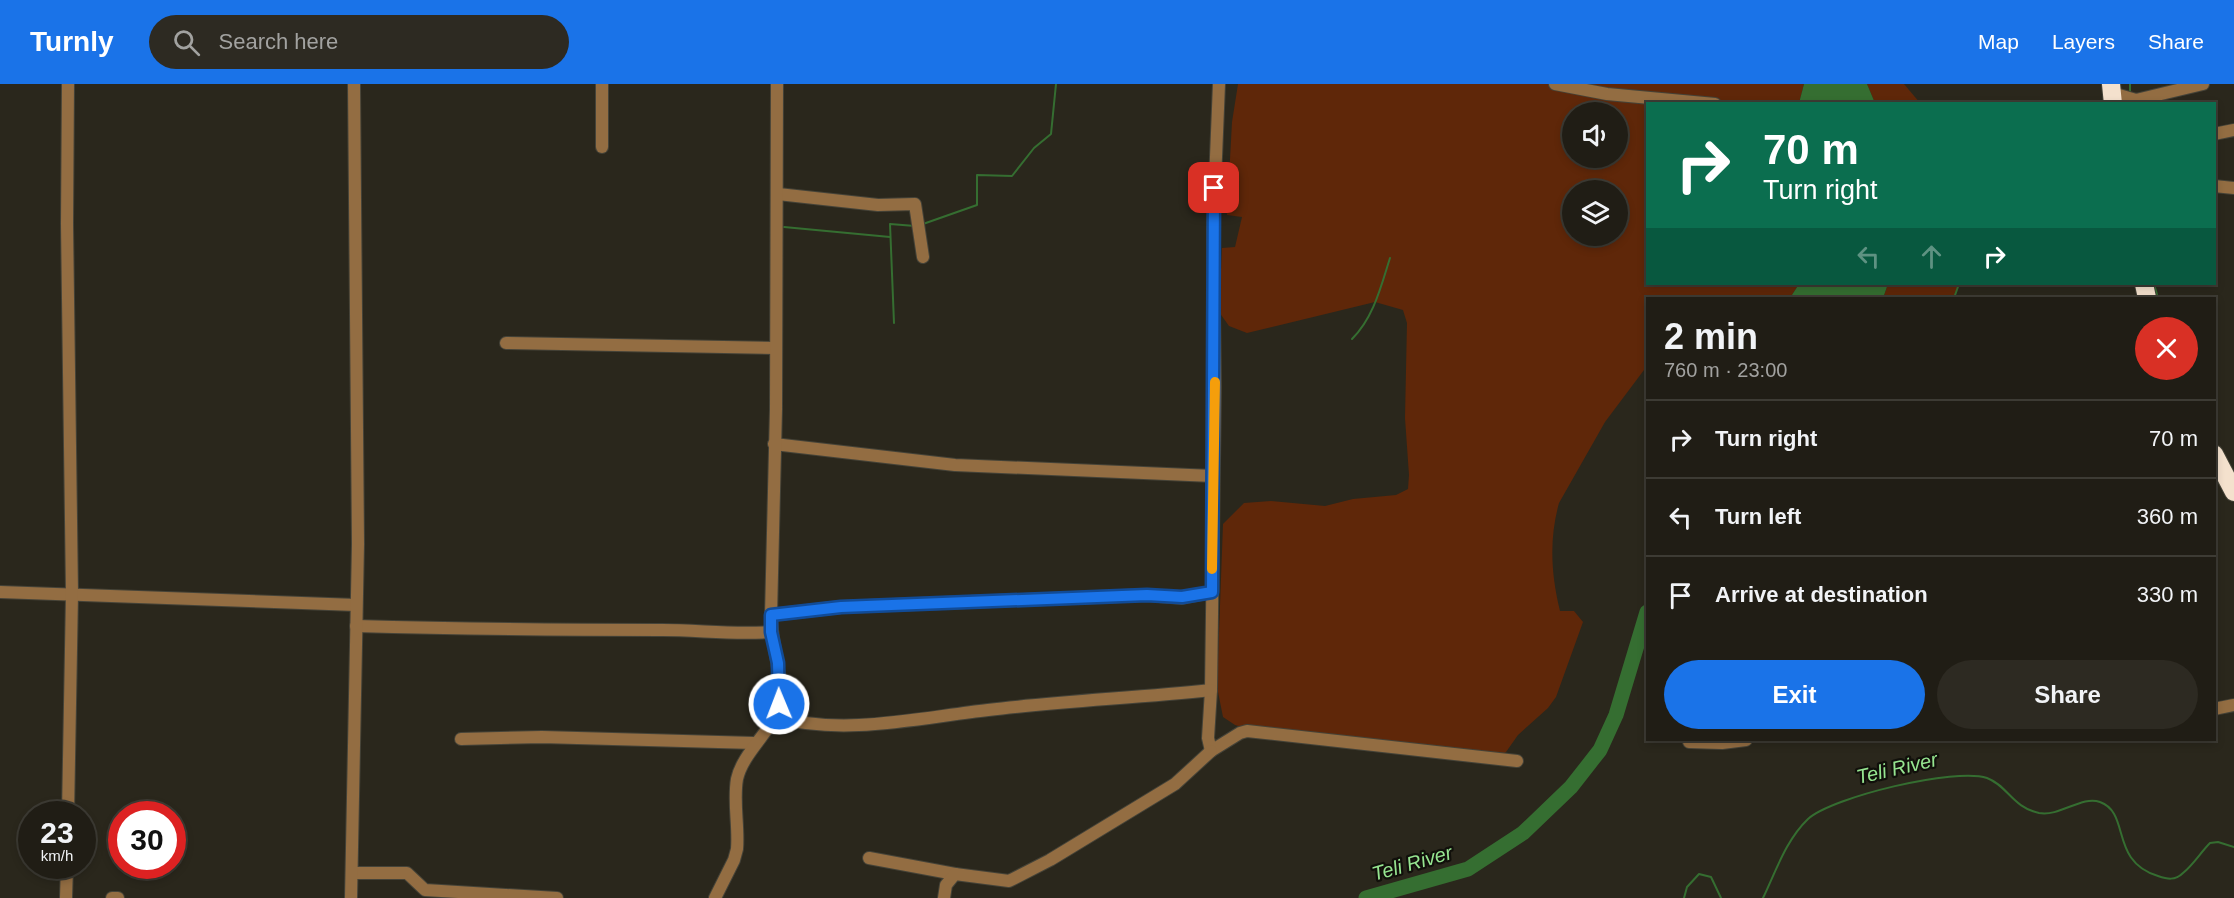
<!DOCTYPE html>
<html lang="en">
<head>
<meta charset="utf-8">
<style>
  :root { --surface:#201d15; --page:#2d2a22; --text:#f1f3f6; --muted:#a2a2a0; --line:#3d3b34; --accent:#1a73e8 }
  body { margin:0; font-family:Helvetica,sans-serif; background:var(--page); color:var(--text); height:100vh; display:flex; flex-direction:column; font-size:22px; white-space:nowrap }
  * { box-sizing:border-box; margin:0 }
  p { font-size:20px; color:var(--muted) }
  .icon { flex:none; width:33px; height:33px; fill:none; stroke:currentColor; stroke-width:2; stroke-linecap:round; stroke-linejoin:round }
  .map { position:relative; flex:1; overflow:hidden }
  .drawer { position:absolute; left:1646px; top:213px; width:570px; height:444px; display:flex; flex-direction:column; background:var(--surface); border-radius:0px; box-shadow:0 3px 9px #0003,0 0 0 2px var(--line) }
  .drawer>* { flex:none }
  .top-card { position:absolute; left:1646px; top:18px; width:570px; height:183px; border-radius:0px; box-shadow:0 3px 9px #0003,0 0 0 2px var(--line); background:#0b6e4f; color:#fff; overflow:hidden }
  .tools { position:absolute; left:1562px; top:18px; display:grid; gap:12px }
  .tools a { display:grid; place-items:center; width:66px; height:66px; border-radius:50%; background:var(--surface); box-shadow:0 3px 9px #0003,0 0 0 2px var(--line); font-size:30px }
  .speed { position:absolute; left:18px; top:717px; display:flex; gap:12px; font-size:30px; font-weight:700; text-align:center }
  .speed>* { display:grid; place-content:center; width:78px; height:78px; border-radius:50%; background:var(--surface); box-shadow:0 3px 9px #0003,0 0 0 2px var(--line); line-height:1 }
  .speed small { font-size:15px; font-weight:400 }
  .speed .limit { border:9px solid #d22; background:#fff; color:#111 }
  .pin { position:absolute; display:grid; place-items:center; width:51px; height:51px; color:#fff; margin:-26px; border-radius:12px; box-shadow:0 3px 9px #0006 }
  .me { position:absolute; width:66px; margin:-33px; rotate:359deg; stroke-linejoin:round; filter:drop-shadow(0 0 4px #0008) }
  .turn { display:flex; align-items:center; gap:21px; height:126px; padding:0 18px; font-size:27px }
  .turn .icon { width:78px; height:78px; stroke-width:2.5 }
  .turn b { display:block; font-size:42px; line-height:51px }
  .lanes { display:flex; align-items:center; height:57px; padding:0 18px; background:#0003; justify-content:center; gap:30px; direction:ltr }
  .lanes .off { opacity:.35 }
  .round { display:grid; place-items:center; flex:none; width:63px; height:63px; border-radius:32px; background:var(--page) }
  .headline { display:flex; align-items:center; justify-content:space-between; height:102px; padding:0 18px }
  h1 { font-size:36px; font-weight:600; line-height:45px }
  .action { display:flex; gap:12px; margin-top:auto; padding:12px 18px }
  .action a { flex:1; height:69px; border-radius:36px; background:var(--accent); color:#fff; font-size:24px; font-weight:600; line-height:69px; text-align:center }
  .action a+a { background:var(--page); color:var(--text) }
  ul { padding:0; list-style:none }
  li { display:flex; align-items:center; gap:18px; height:78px; padding:0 18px; border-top:2px solid var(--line) }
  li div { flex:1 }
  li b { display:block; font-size:22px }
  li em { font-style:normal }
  header { display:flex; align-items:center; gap:36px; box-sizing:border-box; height:84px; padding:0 30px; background:var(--accent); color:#fff }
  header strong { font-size:28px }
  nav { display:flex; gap:33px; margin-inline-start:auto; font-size:21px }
  .search { width:420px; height:54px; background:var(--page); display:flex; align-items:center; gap:15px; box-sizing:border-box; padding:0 21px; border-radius:33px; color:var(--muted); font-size:22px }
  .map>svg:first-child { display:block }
  .green { fill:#5f2709; fill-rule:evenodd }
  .water { fill:#356e31 }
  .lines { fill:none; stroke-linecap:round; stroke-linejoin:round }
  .stream { stroke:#356e31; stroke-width:2 }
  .river { stroke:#356e31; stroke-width:15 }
  .minor-casing { stroke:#454338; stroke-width:14 }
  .highway-casing { stroke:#454338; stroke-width:20 }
  .minor { stroke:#936d42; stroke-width:12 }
  .highway { stroke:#f4e1cd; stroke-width:18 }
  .route-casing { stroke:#114b97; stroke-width:15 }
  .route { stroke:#1a73e8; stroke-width:10 }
  .slow { stroke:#f59e0b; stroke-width:10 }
  .labels { text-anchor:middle; stroke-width:4.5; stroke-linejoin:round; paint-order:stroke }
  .water-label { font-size:20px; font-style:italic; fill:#96e590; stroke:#11100b }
</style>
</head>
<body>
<header>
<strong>Turnly</strong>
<div class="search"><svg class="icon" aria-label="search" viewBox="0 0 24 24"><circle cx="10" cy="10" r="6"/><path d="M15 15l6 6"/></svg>Search here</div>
<nav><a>Map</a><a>Layers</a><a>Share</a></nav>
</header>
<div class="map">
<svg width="2234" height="814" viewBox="0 0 2234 814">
  <rect width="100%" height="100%" fill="#2a271c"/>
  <g class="green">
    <path d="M1238,0H1804L1799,19L1647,20V200H1799L1790,214H1647V282L1605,338L1559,419C1549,455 1551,490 1560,527H1574L1583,538L1556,613L1548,624L1518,651L1506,668L1490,677L1262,649L1235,641L1223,633L1217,603L1223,440L1244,419L1271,417L1325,422L1353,415L1396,411L1408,405L1409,391L1405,334L1407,239L1403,226L1375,218L1247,249L1229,242L1219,228L1222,164L1235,163L1242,133L1227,131L1232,38ZM1572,28H1617V74H1572ZM1572,106H1617V152H1572Z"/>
    <path d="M1867,0H1904L1920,19H1875Z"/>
    <path d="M1888,200H1959L1954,214H1883Z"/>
  </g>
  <g class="water">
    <path d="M1804,0H1867L1875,19H1799Z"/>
    <path d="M1799,200H1888L1883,214H1790Z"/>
  </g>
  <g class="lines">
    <g class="stream">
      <path d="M2130,9V0"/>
      <path d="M923,140L977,121V91L1012,92L1034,64L1051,50L1056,0"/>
      <path d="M784,143L890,153"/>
      <path d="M2154,200L2158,214"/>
      <path d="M1954,214L1959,200"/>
      <path d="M894,239L890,140L915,142"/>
      <path d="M1352,255C1374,233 1381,202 1390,174"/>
      <path d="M1684,814L1687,803L1699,790L1711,793L1721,814"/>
      <path d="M1763,814C1776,787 1786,756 1808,735C1832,713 1956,683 1987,694C2008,702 2012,723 2039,729C2060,733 2082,711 2100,718C2131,729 2109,777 2158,792C2167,795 2175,797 2183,789C2193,781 2201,768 2210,759L2218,758L2234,763"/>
    </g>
    <path class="river" d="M1366,814L1468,785L1523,749L1571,703L1600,666L1616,631L1647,528"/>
    <g class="minor-casing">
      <g id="minor">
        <path d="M602,0V63"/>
        <path d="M1219,0L1213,146L1215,303L1211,606L1208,654L1211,667L1240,649L1247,647L1517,677"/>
        <path d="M1555,0L1607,10L1715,20"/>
        <path d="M2112,9L2136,16L2203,0"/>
        <path d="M2214,50L2234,46"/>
        <path d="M2214,102L2234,104"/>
        <path d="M778,110L878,121L915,120L923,173"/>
        <path d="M506,259L776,264"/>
        <path d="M774,360L955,381L1213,392"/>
        <path d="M0,508L356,521"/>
        <path d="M771,531L841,523L1147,511L1182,514L1212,508"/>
        <path d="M356,542C458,545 560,546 662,546C699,546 734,551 771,548"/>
        <path d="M2214,625L2234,621"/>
        <path d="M775,633C844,652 918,634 988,626C1062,617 1137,614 1211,606"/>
        <path d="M461,655L542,653L754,659"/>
        <path d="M1689,658L1722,659L1746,656"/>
        <path d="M68,730L72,510L67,140L68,0"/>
        <path d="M869,774L955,790"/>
        <path d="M353,789H407L425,806L557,814"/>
        <path d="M66,814L67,782"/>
        <path d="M112,814H118"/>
        <path d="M351,814L358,460L354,0"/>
        <path d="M715,814L734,776L737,765C739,742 733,718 737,695C743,667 776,644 779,619C783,589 771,560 771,531L776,325L777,0"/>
        <path d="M944,814L946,801L955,790L1009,797L1050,776L1175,700L1211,667"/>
      </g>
    </g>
    <g class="highway-casing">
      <g id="highway">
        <path d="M2111,0L2113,20"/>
        <path d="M2144,200L2147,214"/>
        <path d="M2214,370L2234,408"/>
      </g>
    </g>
    <use href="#minor" class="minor"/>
    <use href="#highway" class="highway"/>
  </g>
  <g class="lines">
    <g class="route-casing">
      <path id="route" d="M779,620L778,579L771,548V531L841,523L1147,511L1182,513L1212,508L1214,104"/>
    </g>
    <use href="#route" class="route"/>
    <path class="slow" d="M1212,485L1215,298"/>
  </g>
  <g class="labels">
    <g class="water-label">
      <text transform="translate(1897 684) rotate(-13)" y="7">Teli River</text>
      <text transform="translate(1412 779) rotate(-16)" y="7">Teli River</text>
    </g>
  </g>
</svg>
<div class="tools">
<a><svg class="icon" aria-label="sound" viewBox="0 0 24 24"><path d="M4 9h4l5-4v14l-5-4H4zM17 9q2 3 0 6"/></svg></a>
<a><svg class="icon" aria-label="layers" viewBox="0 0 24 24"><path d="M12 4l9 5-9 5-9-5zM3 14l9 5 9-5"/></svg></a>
</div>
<div class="speed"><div>23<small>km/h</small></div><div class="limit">30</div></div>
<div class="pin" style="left:1214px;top:104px;background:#d93025"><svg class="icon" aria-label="arrive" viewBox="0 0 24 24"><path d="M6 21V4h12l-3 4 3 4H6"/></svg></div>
<svg class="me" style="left:779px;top:620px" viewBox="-20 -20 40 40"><circle r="17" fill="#1a73e8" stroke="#fff" stroke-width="3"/><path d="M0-11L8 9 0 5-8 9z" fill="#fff"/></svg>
<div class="top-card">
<div class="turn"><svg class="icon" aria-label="right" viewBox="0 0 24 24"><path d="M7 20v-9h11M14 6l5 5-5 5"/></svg><div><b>70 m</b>Turn right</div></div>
<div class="lanes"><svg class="icon off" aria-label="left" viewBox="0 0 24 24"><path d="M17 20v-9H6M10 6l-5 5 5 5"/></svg><svg class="icon off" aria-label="ahead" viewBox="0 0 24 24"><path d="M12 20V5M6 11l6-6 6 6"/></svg><svg class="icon" aria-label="right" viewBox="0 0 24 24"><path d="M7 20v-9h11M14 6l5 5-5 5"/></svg></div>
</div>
<section class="drawer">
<div class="headline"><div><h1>2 min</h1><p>760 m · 23:00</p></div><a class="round" style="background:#d93025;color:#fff"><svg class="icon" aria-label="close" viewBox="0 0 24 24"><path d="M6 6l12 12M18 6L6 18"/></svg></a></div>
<ul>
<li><svg class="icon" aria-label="right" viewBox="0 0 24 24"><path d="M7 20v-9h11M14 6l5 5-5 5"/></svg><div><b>Turn right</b></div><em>70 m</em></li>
<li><svg class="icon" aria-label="left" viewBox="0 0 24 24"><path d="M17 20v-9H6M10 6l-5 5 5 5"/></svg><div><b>Turn left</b></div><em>360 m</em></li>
<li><svg class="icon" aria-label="arrive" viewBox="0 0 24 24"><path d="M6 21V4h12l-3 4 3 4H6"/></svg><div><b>Arrive at destination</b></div><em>330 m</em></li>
</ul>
<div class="action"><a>Exit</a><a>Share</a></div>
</section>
</div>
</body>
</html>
